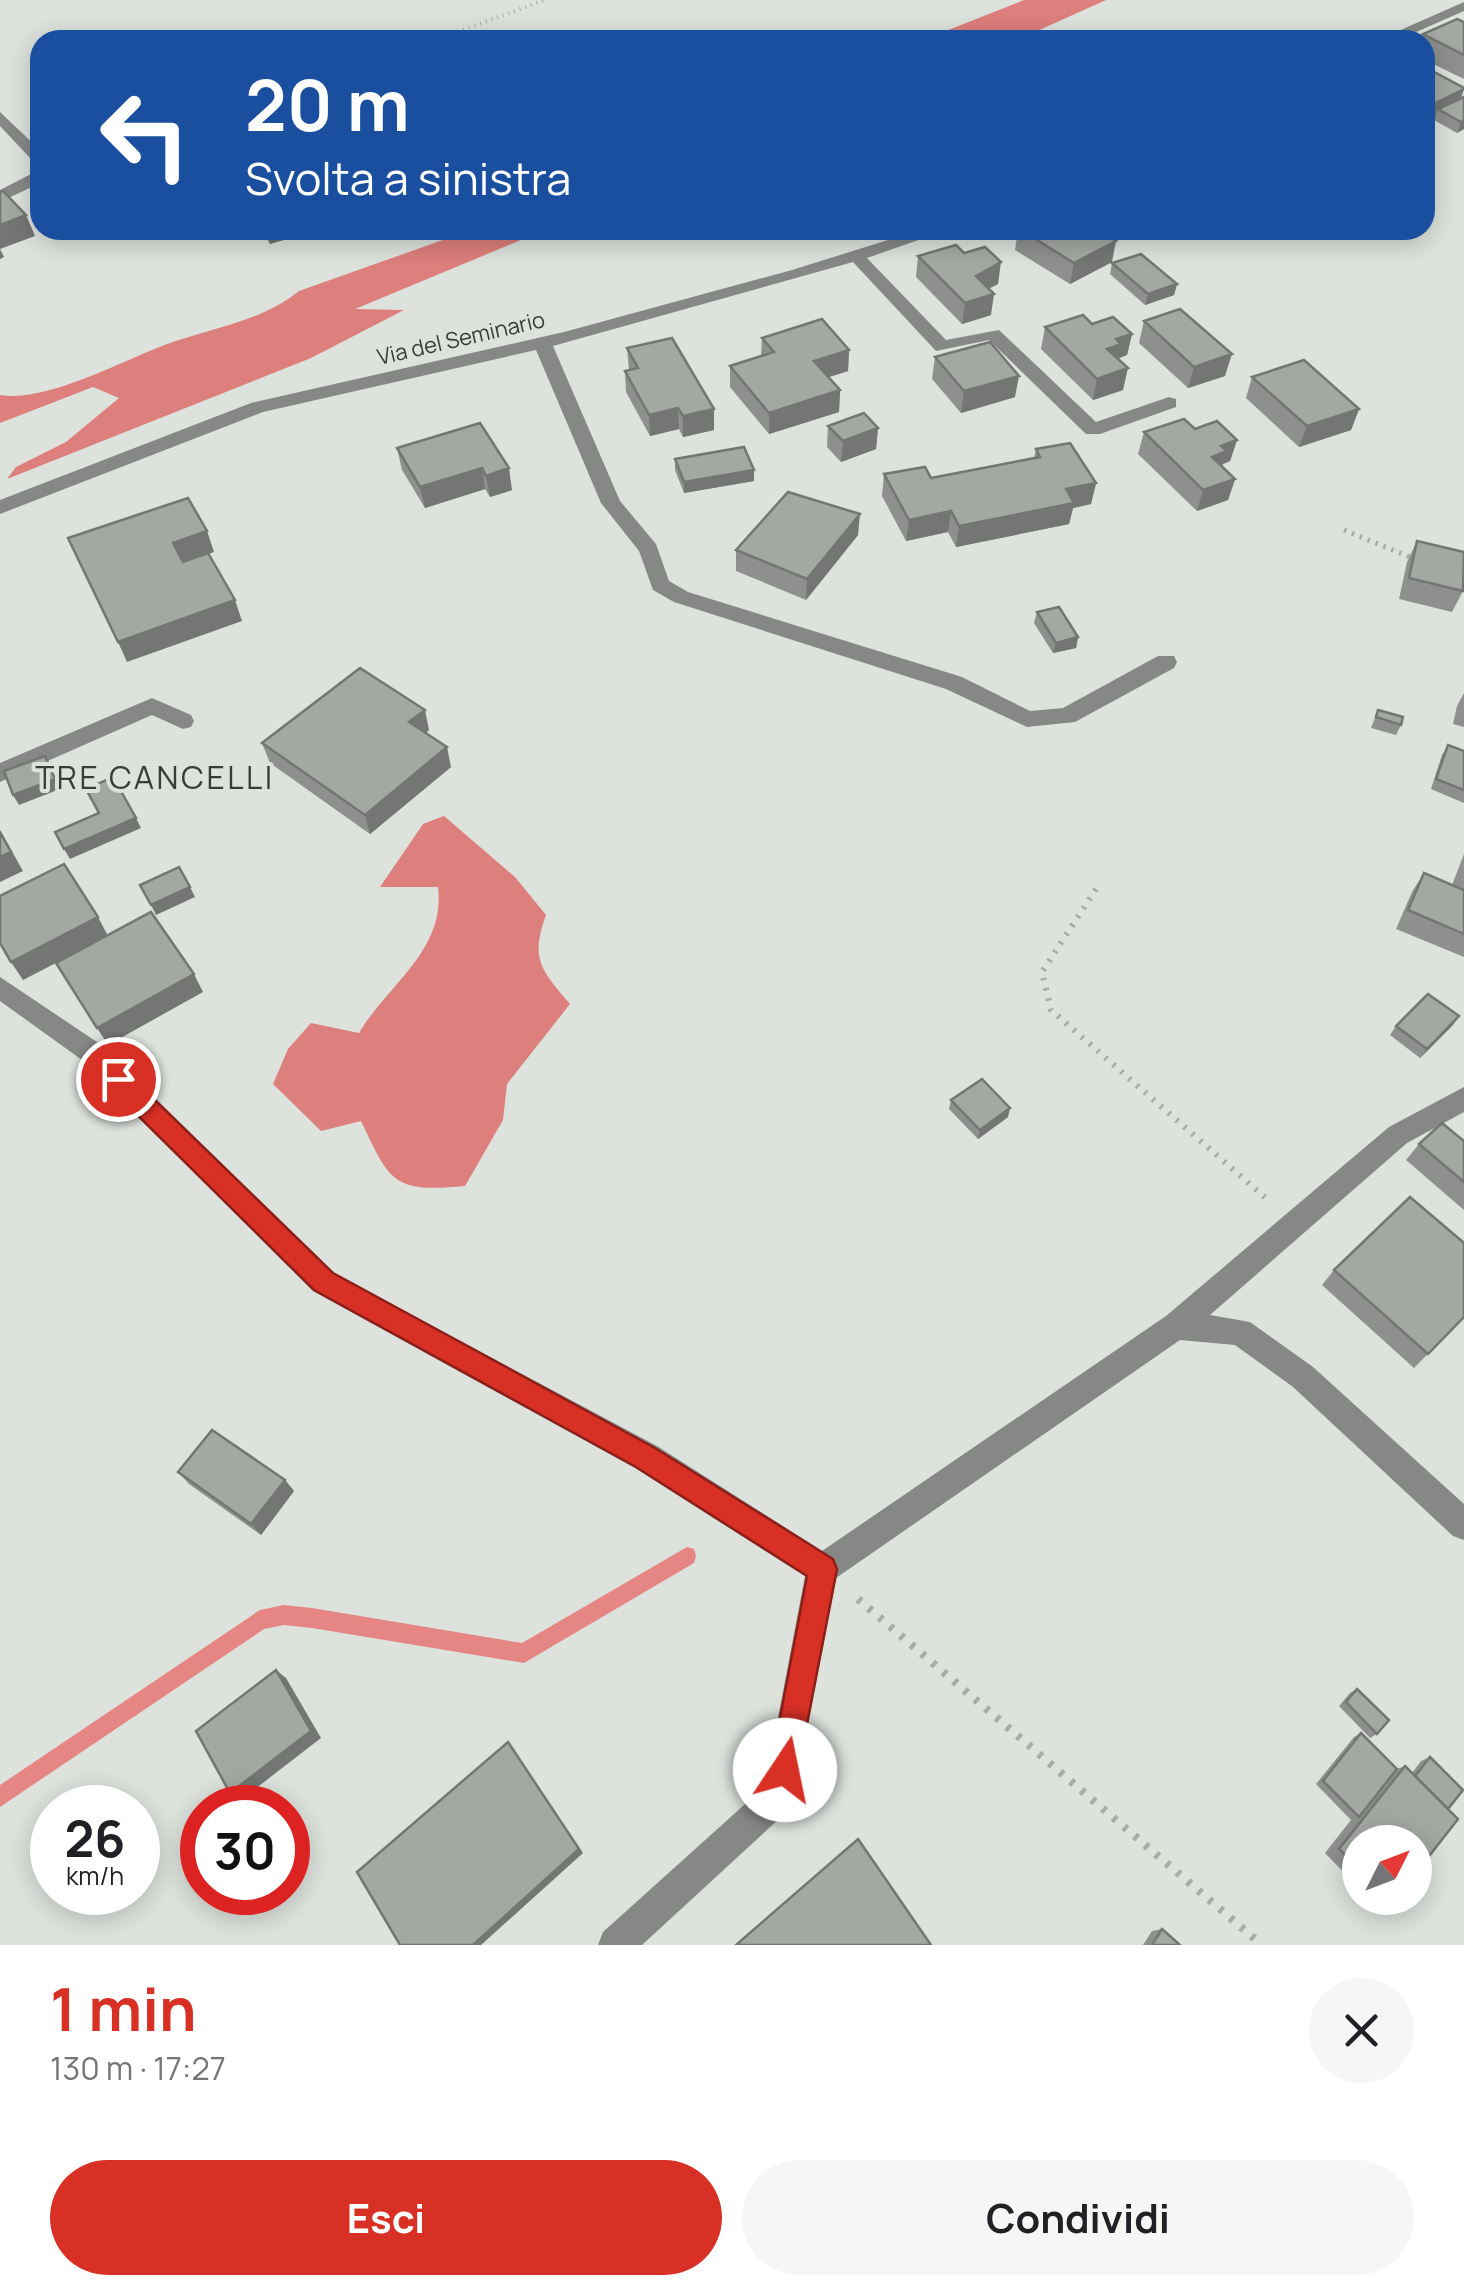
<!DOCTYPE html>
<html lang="it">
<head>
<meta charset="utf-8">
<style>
  :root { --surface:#fff; --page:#f6f6f6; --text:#202124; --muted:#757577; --accent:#d93025 }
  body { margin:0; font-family:Manrope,sans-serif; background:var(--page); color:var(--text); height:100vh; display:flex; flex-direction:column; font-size:38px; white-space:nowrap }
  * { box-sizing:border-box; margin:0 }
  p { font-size:32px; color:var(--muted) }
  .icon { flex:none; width:55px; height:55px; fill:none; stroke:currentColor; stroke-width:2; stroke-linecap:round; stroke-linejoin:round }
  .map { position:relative; height:1945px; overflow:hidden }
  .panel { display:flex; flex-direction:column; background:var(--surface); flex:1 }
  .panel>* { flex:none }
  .hud { position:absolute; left:30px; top:30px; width:1405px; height:210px; border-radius:30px; box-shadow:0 5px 25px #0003; background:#1a4fa0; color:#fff; overflow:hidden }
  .needle { width:65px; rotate:48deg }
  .tools { position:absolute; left:1342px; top:1825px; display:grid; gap:20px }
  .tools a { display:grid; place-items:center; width:90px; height:90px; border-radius:50%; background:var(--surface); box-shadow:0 5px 25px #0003; font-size:50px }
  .speed { position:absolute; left:30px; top:1785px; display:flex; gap:20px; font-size:50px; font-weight:700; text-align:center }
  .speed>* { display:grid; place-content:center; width:130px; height:130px; border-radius:50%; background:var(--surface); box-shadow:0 5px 25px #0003; line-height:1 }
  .speed small { font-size:25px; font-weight:400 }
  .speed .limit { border:15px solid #d22; background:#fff; color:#111 }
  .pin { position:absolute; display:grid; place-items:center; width:85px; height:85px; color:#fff; margin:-42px; border:5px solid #fff; border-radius:50%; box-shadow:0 2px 10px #0007 }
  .me { position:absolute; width:110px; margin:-55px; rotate:11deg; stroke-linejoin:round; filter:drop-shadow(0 0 8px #0008) }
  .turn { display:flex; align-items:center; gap:35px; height:210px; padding:0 50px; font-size:45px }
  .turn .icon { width:130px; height:130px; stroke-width:2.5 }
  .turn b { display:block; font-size:70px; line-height:85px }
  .round { display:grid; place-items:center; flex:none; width:105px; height:105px; border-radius:52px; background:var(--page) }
  .overview { display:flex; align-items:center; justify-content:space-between; height:170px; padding:0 50px }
  h1 { font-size:60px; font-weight:700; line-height:75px; color:var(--accent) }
  .primary-button { display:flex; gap:20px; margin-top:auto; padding:20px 50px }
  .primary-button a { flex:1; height:115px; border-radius:60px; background:var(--accent); color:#fff; font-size:40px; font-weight:700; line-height:115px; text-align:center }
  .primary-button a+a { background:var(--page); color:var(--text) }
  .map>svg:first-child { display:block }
  .forest { fill:#dd7f7c }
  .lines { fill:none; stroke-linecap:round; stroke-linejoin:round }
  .stream { fill:#e58684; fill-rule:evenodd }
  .path-far3 { stroke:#a8aca8; stroke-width:4; stroke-dasharray:1 5; stroke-linecap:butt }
  .path-far2 { stroke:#a8aca8; stroke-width:5; stroke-dasharray:2.5 6; stroke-linecap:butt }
  .path-far1 { stroke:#a8aca8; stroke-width:6; stroke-dasharray:2.5 8; stroke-linecap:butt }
  .path { stroke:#a8aca8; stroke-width:8; stroke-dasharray:4 10; stroke-linecap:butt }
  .minor { fill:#868886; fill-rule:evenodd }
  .wall { fill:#8d908c }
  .shaded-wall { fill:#737672 }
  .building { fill:#a4a8a3; stroke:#737672; stroke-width:2.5 }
  .route { fill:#d93025; stroke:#8d1f18; stroke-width:2.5 }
  .labels { text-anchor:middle; stroke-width:8; stroke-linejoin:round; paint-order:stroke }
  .far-street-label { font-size:22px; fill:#3a3c3a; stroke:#dde2dd }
  .quarter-label { font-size:32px; letter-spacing:2.5px; fill:#3a3c3a; stroke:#dde2dd }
</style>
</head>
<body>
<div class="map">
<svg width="1464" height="1945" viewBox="0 0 1464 1945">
  <rect width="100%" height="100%" fill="#dde2dd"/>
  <g class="forest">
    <path d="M1024,0H1106L1017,40H923Z"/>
    <path d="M471,230H572L521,240L355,309L404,310L311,358L7,479L16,467L66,442L119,398L93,387L0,423V395C47,403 125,359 170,343C213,328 262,321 299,291Z"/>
    <path d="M444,816L515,877L546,915C530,959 541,970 570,1004L507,1084L503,1120L465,1186C393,1193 390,1182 361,1121L321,1131L273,1084L288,1049L311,1023L359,1033C388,984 446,950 438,887H380L423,824Z"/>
  </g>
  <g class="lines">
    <path class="stream" d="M687,1547L694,1549L696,1556L694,1563L524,1663L312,1628L284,1625L264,1629L0,1807V1785L260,1610L284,1605L312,1608L522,1643Z"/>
    <path class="path-far3" d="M435,40L545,0"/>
    <path class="path-far2" d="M1344,530L1417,560"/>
    <path class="path-far1" d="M1096,889L1042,972L1051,1010L1268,1200"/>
    <path class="path" d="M858,1599L1262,1945"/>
    <g class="minor">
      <path d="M1464,2V11L1398,40H1378Z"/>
      <path d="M0,112L40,150V183L0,202V190L33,173L32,160L0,126Z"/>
      <path d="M920,230H947L867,258L946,340L999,330L1096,422L1169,397L1176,399V407L1100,434H1086L989,340L936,351L853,262L553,346L620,501L656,544L669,581L688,592L962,677L1030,711L1063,708L1158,656H1174L1177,662L1174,668L1075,722L1027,727L946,689L674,602L653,590L639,551L601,503L536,350L263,412L0,514V500L251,403L564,332L792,270Z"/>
      <path d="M152,698L191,715L194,721L191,727L183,729L152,715L0,782V763Z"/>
      <path d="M0,977L100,1044L333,1273L657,1446L822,1551L1166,1316L1389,1127L1464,1087V1112L1407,1143L1210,1315L1250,1322L1313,1367L1464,1504V1540L1453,1536L1293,1387L1235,1345L1180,1340L836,1578L792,1807L642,1945H598L603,1932L765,1786L805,1576L635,1468L313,1291L82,1060L0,1001Z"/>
    </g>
  </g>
  <g class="wall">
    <path d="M1464,22V79L1425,60V40H1422L1423,34Z"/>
    <path d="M1425,67L1464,88L1461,98L1464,129L1457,133L1434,120L1425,125Z"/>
    <path d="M261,230H314V231L270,244Z"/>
    <path d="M1018,230H1098L1112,262L1070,284L1015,250Z"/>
    <path d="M918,256L998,284L989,288L991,315L962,324L916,277Z"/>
    <path d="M1112,263L1177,284L1174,295L1145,305L1110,274Z"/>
    <path d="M1144,321L1225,376L1188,388L1139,343Z"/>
    <path d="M1092,324L1132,334L1127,355L1118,359L1123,390L1093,400L1041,349L1045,327Z"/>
    <path d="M762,338L849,350L848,371L829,377L840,390L839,412L769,434L730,387V366L761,356Z"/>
    <path d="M627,348L714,430L683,437L679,429L650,436L626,392L625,371L629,370Z"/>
    <path d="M935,357L1015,397L961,413L932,379Z"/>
    <path d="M1252,377L1359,409L1351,430L1299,447L1246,398Z"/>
    <path d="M480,423L512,490L490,497L485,489L425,508L402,470L397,448Z"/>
    <path d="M828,426L878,428L876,449L841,462L827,447Z"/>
    <path d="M1195,429L1237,440L1230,461L1223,464L1222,467L1235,479L1228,500L1197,511L1138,454L1144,432Z"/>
    <path d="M1036,449L1096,483L1091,504L1073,508L1069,524L956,547L948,532L906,541L882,496L884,474L931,478L1034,458Z"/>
    <path d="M675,459L754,481L684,493L675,470Z"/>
    <path d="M858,535L806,600L736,571V550Z"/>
    <path d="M1417,541L1463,591L1452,612L1399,599L1407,562Z"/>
    <path d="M1037,612L1078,637L1076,648L1053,653L1034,623Z"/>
    <path d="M1464,693V727L1453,724L1457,706Z"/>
    <path d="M1378,710L1401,725L1396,735L1371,728Z"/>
    <path d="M429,730L426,733L451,767L370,834L270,763L262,743Z"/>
    <path d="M1448,745L1464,751V803L1431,789L1442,755Z"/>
    <path d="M1464,854V957L1396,929L1412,892L1424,873L1452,885Z"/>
    <path d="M1453,1025L1420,1058L1390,1035L1396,1026Z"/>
    <path d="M951,1100L1008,1117L978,1139L949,1109Z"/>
    <path d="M1464,1141V1210L1406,1160L1419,1144Z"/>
    <path d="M1334,1270L1464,1317L1414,1368L1322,1285Z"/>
    <path d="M178,1472L285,1480L294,1491L261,1535L189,1484Z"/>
    <path d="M1357,1689L1377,1734L1370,1738L1339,1706L1350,1693Z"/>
    <path d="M1361,1733L1397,1769L1405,1766L1412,1773L1421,1761L1430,1757L1360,1842V1889L1325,1853L1351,1820L1316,1784L1354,1737Z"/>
    <path d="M1368,1898H1397L1393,1904L1377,1907Z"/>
    <path d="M1162,1929L1180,1945H1143L1152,1931Z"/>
  </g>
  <g class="shaded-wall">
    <path d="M1464,89L1457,109H1438L1434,120L1425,125V108Z"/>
    <path d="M1464,120V129L1457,133L1461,122Z"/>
    <path d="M26,215L35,236L0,249L4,257L0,259V225Z"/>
    <path d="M236,230H256L238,235Z"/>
    <path d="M266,230H314V231L270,244Z"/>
    <path d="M1116,241L1112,262L1070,284L1074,263Z"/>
    <path d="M1001,262L998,284L973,297L976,276Z"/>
    <path d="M1177,284L1174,295L1145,305L1148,294Z"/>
    <path d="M994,294L991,315L962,324L965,303Z"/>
    <path d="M1132,334L1127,355L1118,358L1116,366L1107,349L1116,339Z"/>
    <path d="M849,350L848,371L813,382L814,361Z"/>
    <path d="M1232,354L1225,376L1188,388L1194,367Z"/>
    <path d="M1128,368L1123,390L1093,400L1097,379Z"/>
    <path d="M1019,376L1015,397L961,413L964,391Z"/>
    <path d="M840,390L839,412L769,434V413Z"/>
    <path d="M678,408L679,429L650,436L649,415Z"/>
    <path d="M714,409V430L683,437V416Z"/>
    <path d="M1359,409L1351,430L1299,447L1307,426Z"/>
    <path d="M878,428L876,449L841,462L843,441Z"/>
    <path d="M1237,440L1230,461L1223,464L1220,473L1212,457L1221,446Z"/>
    <path d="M482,468L485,489L425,508L420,487Z"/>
    <path d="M509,468L512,490L490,497L486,476Z"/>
    <path d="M754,470V481L684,493V482Z"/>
    <path d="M1235,479L1228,500L1197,511L1203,490Z"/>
    <path d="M1096,483L1091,504L1073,508L1069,524L956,547L959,526L1066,489Z"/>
    <path d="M951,511L948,532L906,541L909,520Z"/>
    <path d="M860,514L858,535L806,600L807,579Z"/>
    <path d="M207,531L214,552L181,564L173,543Z"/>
    <path d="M235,600L242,621L127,662L118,642Z"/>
    <path d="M1078,637L1076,648L1053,653L1056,643Z"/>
    <path d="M425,710L429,730L414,742L409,722Z"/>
    <path d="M447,747L451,767L370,834L365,815Z"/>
    <path d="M45,756L60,789L19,805L13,795Z"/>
    <path d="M136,818L141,828L70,859L64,849Z"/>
    <path d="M0,830L23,871L0,882Z"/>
    <path d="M190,887L195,897L156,915L151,905Z"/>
    <path d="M98,917L108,936L23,980L11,962Z"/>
    <path d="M194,974L203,992L108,1045L97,1028Z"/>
    <path d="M1459,1016L1453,1025L1420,1058L1427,1049Z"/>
    <path d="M1010,1108L1008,1117L978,1139L980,1130Z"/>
    <path d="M285,1480L294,1491L261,1535L251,1524Z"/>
    <path d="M276,1670L286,1678L321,1738L242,1799L230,1793Z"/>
    <path d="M513,1749L583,1853L481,1945H473Z"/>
  </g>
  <g class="building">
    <path d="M1457,19L1464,22V55L1423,34Z"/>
    <path d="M1425,67L1464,88V89L1425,108Z"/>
    <path d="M1464,97V120L1461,122L1438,109Z"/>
    <path d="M3,191L26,215L0,225V192Z"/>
    <path d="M1021,230H1098L1116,241L1074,263Z"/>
    <path d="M956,245L964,253L985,247L1001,262L976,276L994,294L965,303L918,256Z"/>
    <path d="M1141,254L1177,284L1148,294L1112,263Z"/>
    <path d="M1180,309L1232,354L1194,367L1144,321Z"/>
    <path d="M1083,315L1092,324L1113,317L1132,334L1116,339L1121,344L1107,349L1128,368L1097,379L1045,327Z"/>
    <path d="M822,319L849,350L814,361L840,390L769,413L730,366L774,352L762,338Z"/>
    <path d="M672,338L714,409L683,416L678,408L649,415L625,371L638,368L627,348Z"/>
    <path d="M990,342L1019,376L964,391L935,357Z"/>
    <path d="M1304,360L1359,409L1307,426L1252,377Z"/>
    <path d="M864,413L878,428L843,441L828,426Z"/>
    <path d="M1184,419L1195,429L1217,421L1237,440L1221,446L1227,451L1212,457L1235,479L1203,490L1144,432Z"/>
    <path d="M480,423L509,468L486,476L482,468L420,487L397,448Z"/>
    <path d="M1070,443L1096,483L1066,489L1074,503L959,526L951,511L909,520L884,474L925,467L931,478L1040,457L1036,449Z"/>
    <path d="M744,447L754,470L684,482L675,459Z"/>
    <path d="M788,492L860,514L807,579L736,550Z"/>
    <path d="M188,498L207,531L173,543L183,562L208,553L235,600L118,642L68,538Z"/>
    <path d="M1417,541L1464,552L1463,591L1409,578Z"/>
    <path d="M1059,607L1078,637L1056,643L1037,612Z"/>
    <path d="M360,668L425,710L409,722L447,747L365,815L262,743Z"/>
    <path d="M1378,710L1403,717L1401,725L1376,717Z"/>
    <path d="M1448,745L1464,751V790L1436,779Z"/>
    <path d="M45,756L55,779L13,795L4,771Z"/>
    <path d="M113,777L136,818L64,849L55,832L99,813L86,789Z"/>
    <path d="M0,832L11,852L0,857Z"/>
    <path d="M64,864L98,917L11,962L0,943V896Z"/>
    <path d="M179,867L190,887L151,905L140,885Z"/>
    <path d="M1424,873L1464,890V934L1408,910Z"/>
    <path d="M151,912L194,974L97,1028L56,963Z"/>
    <path d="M1428,994L1459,1016L1427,1049L1396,1026Z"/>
    <path d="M982,1079L1010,1108L980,1130L951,1100Z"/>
    <path d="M1442,1123L1464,1141V1182L1419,1144Z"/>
    <path d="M1410,1197L1464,1243V1317L1428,1354L1334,1270Z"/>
    <path d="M212,1430L285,1480L251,1524L178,1472Z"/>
    <path d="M276,1670L311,1731L230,1793L196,1731Z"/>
    <path d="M1357,1689L1389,1720L1377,1734L1346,1702Z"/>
    <path d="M1361,1733L1397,1769L1359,1817L1323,1781Z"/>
    <path d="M508,1742L579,1849L473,1945H400L357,1872Z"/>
    <path d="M1430,1757L1463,1790L1448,1809L1415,1776Z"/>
    <path d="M1405,1766L1458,1819L1415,1874V1842H1360V1870L1339,1849Z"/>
    <path d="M858,1839L931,1945H736Z"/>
    <path d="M1387,1898H1397L1393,1904Z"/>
    <path d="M1162,1929L1180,1945H1152Z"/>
  </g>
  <path class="route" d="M118,1069L126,1072L333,1273L655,1448L833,1559L837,1569L796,1781L785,1785L774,1781L770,1770L807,1576L636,1467L314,1290L109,1087V1072Z"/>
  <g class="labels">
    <g class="far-street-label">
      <text transform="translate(461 338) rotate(-13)" y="8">Via del Seminario</text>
    </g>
    <g class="quarter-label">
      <text x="155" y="789">TRE CANCELLI</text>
    </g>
  </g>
</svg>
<div class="tools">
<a><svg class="needle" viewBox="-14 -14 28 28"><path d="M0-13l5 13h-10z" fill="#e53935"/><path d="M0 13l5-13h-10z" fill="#757577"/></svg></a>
</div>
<div class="speed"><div>26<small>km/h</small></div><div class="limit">30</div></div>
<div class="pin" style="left:118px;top:1079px;background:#d93025"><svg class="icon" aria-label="arrive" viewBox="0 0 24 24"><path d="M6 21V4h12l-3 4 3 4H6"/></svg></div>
<svg class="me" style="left:785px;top:1770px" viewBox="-20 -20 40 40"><circle r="19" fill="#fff"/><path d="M0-13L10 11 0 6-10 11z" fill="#d93025"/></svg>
<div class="hud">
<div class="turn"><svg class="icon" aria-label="left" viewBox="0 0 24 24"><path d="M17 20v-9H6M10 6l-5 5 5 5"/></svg><div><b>20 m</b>Svolta a sinistra</div></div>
</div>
</div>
<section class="panel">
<div class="overview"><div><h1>1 min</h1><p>130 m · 17:27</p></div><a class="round"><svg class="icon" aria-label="close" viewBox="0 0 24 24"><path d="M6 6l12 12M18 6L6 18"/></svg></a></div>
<div class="primary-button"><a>Esci</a><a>Condividi</a></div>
</section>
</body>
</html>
